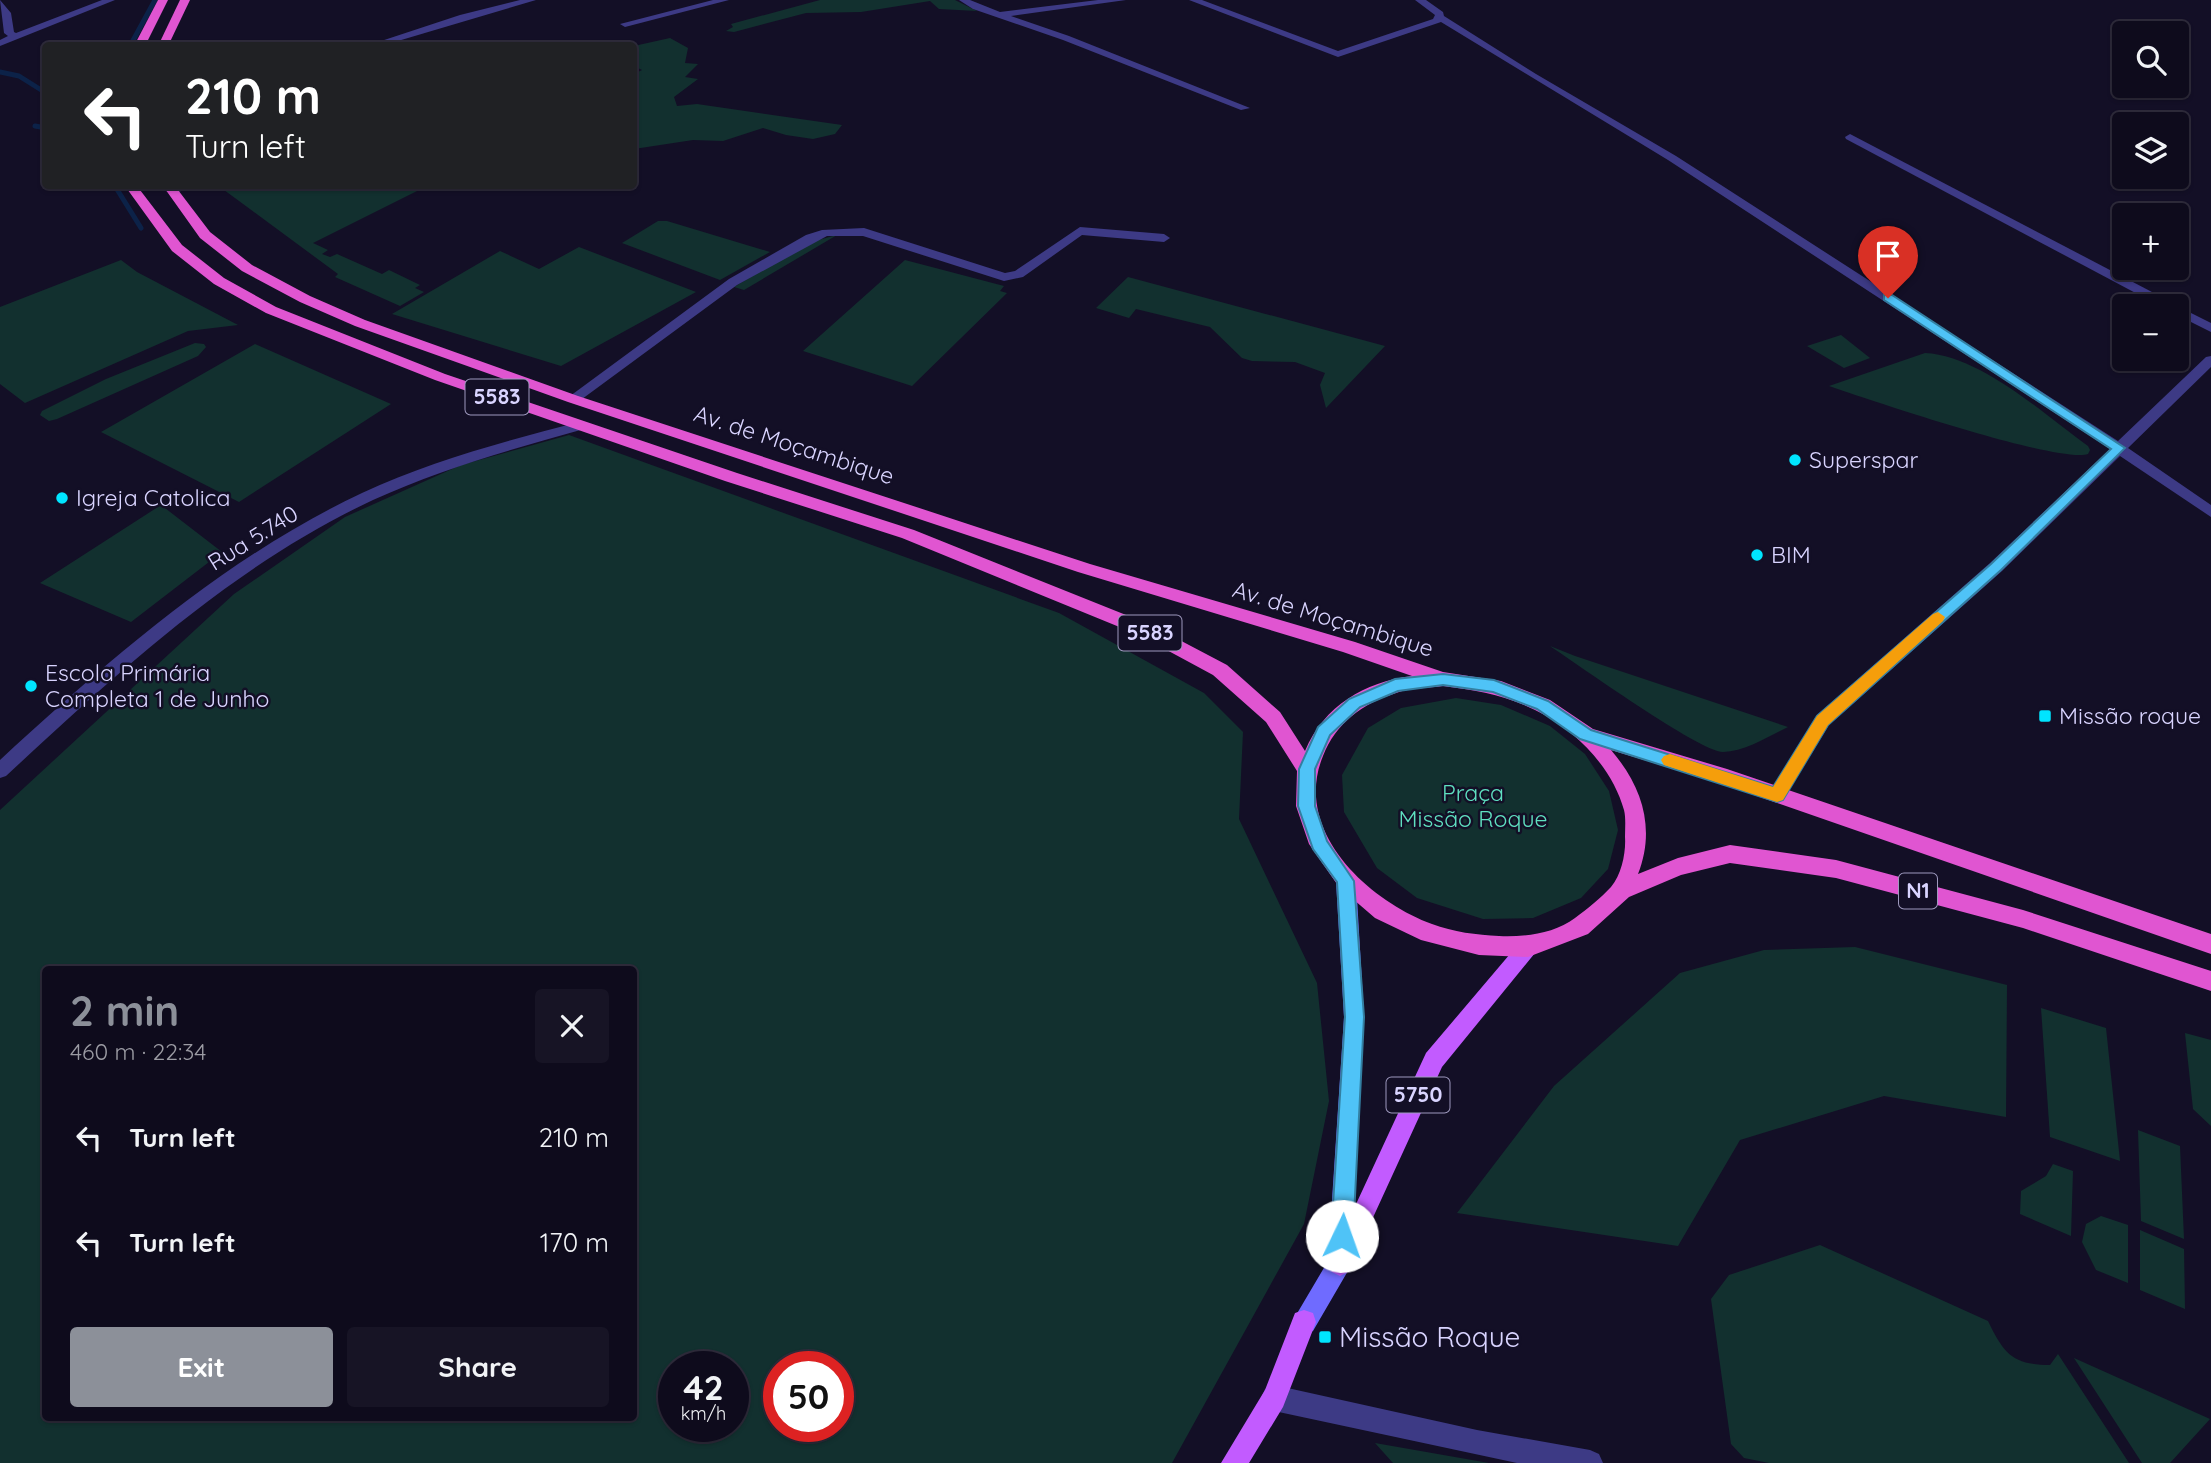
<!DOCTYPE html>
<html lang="en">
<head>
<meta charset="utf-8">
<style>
  :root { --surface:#0e0b1c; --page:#171425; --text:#f1f3f6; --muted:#9b9ba3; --line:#2e2b3b; --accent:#8c9099 }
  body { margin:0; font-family:Quicksand,sans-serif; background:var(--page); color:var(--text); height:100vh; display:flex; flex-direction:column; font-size:26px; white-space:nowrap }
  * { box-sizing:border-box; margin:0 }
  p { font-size:23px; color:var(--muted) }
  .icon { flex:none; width:38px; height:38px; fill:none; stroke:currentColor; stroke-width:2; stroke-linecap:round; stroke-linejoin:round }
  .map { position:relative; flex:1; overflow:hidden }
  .details { position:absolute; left:42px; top:966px; width:595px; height:455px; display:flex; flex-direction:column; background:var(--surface); border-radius:7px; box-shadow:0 2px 5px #0004,0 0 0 2px var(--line) }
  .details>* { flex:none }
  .banner { position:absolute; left:42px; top:42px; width:595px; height:147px; border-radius:7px; box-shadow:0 2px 5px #0004,0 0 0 2px var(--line); background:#202124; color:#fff; overflow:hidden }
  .controls { position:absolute; left:2112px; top:21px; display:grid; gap:14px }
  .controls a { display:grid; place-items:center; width:77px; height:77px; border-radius:7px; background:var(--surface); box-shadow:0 2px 5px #0004,0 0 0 2px var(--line); font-size:35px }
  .speed { position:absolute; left:658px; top:1351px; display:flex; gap:14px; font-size:35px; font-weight:700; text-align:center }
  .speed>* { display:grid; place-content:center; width:91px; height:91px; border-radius:50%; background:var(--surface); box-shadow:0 2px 5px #0004,0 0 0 2px var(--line); line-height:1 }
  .speed small { font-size:18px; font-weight:400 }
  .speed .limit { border:10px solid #d22; background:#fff; color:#111 }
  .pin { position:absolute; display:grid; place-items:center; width:60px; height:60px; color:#fff; margin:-72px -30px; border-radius:50% 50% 50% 0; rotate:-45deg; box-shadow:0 0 7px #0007 }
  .pin .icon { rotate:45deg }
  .me { position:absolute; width:77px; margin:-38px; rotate:3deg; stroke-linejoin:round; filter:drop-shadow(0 0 5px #0008) }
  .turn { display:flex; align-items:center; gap:24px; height:147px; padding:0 28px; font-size:32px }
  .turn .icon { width:91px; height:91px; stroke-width:2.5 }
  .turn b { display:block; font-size:49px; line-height:60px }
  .round { display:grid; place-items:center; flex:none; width:74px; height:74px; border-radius:7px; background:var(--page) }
  .summary { display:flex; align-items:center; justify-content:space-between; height:119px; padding:0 28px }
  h1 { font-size:42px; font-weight:800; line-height:52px; color:var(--accent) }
  .action { display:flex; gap:14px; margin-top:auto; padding:14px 28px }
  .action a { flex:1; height:80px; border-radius:7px; background:var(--accent); color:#fff; font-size:28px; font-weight:800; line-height:80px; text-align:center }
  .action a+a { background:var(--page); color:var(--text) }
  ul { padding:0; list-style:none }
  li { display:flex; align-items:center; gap:21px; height:105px; padding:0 28px }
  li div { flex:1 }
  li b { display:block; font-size:26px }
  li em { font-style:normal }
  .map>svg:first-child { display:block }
  .green { fill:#12302f; fill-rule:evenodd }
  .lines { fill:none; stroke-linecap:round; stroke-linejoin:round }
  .stream { stroke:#0c2248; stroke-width:5 }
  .minor { fill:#3d3a85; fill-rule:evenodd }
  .secondary { fill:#6f6bff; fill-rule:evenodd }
  .primary { fill:#c25bff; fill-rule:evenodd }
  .trunk { fill:#e055d1; fill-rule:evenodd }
  .route { fill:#4fc3f7; stroke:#337fa1; stroke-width:2 }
  .slow { fill:#f59e0b }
  .poi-dot { fill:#00e5ff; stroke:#130f26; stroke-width:2.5 }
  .labels { text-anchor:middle; stroke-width:5; stroke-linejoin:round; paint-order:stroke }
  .shield { fill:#130f26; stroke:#9e99be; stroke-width:2 }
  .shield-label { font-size:21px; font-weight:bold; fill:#d9d4ff }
  .street-label { font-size:23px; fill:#d9d4ff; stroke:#130f26 }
  .poi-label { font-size:23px; fill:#d9d4ff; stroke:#130f26; text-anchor:start }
  .park-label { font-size:23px; fill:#5fe0c0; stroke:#130f26 }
  .near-poi-label { font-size:28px; fill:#d9d4ff; stroke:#130f26; text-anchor:start }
</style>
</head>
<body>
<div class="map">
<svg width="2211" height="1463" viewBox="0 0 2211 1463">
  <rect width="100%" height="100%" fill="#130f26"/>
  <g class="green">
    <path d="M820,0H955L977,11L939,9L930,1L861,12L806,13L734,32L726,31L733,27L731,24Z"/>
    <path d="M670,38L688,48L685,63L698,64L685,77L698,79L674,97L677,106L697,104L842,125L835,134L813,139L786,135L763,128L723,141L693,140L634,149V88L637,87L634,85V74L642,70L634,66V46Z"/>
    <path d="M224,186L425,187L313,243L328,250L322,254L330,257L337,254L382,274L389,270L420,285L415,288L424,292L400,306L335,277L338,274L220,187Z"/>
    <path d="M658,221H667L770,252L720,280L622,243Z"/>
    <path d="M837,235L744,290L734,287L807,243Z"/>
    <path d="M579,247L696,292L561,366L392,314L500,251L539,269Z"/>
    <path d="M121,260L137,272L238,325L188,331L25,403L0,384V307Z"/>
    <path d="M905,260L1004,286L1000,291L1007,293L912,386L803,351Z"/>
    <path d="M1128,277L1385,346L1326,408L1320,385L1325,373L1295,362L1252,361L1242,358L1210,327L1136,309L1129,318L1096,308Z"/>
    <path d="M1841,335L1870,358L1844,368L1807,346Z"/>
    <path d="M195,343L204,344L206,347L198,356L57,419L49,421L40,415L42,411L106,379Z"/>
    <path d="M255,344L391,404L239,502L101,432Z"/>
    <path d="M1925,353C1981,356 2042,413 2088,446L2090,450L2088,454C2059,464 1870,400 1829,386Z"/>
    <path d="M569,435L1059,613L1204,693L1243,732L1239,819L1317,983L1329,1101L1304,1224L1172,1463H0V810L234,594L345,517L461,465ZM46,970H634V1418H46ZM674,1367H733V1426H674ZM779,1367H838V1426H779Z"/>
    <path d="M161,505L222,552L131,622L40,583Z"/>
    <path d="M1550,646L1575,656L1788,727C1767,737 1746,751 1723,752C1700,752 1577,664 1550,646Z"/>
    <path d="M1456,698L1501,705L1550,726L1585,754L1609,791L1618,830L1608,869L1581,898L1533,918L1483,919L1417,898L1377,868L1344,812L1342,775L1368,728L1401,708Z"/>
    <path d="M1855,947L2007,985L2006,1117L1884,1096L1740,1140L1678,1246L1457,1213L1554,1086L1680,973L1764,950Z"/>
    <path d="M2041,1008L2106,1028L2120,1161L2050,1137Z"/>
    <path d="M2185,1033L2211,1040V1126L2193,1109Z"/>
    <path d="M2138,1130L2180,1146L2184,1239L2141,1221Z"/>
    <path d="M2053,1164L2073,1171L2071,1236L2020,1214L2021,1191L2046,1176Z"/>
    <path d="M2101,1216L2128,1225V1283L2096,1270L2082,1242L2086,1224Z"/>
    <path d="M2140,1230L2184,1249L2185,1309L2140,1290Z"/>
    <path d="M1820,1245L1988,1321C2004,1354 2013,1365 2050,1365L2058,1354L2129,1463H1769L1744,1458L1731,1444L1711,1299L1729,1275Z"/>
    <path d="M2074,1358L2210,1419L2170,1463H2142Z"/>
    <path d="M1375,1443L1489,1463H1393Z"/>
  </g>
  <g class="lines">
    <g class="stream">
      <path d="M130,46L155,0"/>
      <path d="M0,72L19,76L46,93"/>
      <path d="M35,126L46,128"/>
      <path d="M115,186L141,228"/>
    </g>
    <g class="minor">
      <path d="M0,0L11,13L14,32L16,33L102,0H115L0,46V40L8,36L4,33Z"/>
      <path d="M520,0H536L381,46H366L460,15Z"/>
      <path d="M713,0H729L625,27L620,24Z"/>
      <path d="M959,0H970L1000,12L1098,0H1126L1011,16L1069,36L1250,108L1241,110L1063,40L973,9Z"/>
      <path d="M1189,0H1202L1338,51L1433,19L1435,15L1415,0H1426L1443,12L1444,16L1536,74L1676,156L2118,441L2206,357L2211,356V367L2128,448L2211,505V517L2120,456L2002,571L1829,725L1783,800L1777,802L1771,800L1768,795L1771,790L1817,715L1990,563L2110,449L1668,160L1441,22L1338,57Z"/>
      <path d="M1850,134L2173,303L2175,306H2160L1846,139L1845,137Z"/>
      <path d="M179,186H196L172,194L166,191Z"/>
      <path d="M1080,227L1164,234L1170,238L1164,242L1082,235L1023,277L1004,281L863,236H827L737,285L578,402L573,403L566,399L729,279L806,235L822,230L864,228L1005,273L1015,271Z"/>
      <path d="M2177,306L2211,323V332L2177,315Z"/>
      <path d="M579,422L586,426L584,429C512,449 441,469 373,500C234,565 118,672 6,776L0,778V760C110,659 226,557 362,493C431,461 506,441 579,422Z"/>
      <path d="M1274,1385L1477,1430L1590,1450L1599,1454L1603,1463H1517L1274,1411L1265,1407L1261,1398L1265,1389Z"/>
    </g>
    <path class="secondary" d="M1346,873L1353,875L1356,881L1364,1017L1352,1264L1313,1331L1304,1334L1295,1331L1292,1322L1328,1261L1344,1017L1336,881L1339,875Z"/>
    <g class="primary">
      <path d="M1528,938L1535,941L1538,947L1535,953L1442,1067L1348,1272L1340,1276L1332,1272L1328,1264L1332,1256L1426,1053L1521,941Z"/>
      <path d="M1304,1310L1313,1313L1316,1322L1283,1407L1249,1463H1221L1265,1390L1295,1313Z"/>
    </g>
    <g class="trunk">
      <path d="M158,0H168L145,46H134Z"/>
      <path d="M180,0H190L168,46H158Z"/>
      <path d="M125,186H137L182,245L224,278L276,307L445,374L737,473L914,530L1151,625L1227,665L1280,712L1305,751C1324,706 1364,682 1412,676L1343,652L1078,572L568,402L355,326L300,302L242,271L200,238L163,186H175L210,232L252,265L310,296L365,320L578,396L1090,564L1355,642L1443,672L1501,681L1550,700L1593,729L1727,769L2211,934V954L1717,782L1611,750C1642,786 1656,828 1638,874L1678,858L1730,845L1836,860L2023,910L2211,971V991L2023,928L1836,878L1730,863L1681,875L1629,897L1588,934L1528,957L1479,955L1421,940L1375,918L1339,887L1309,844L1296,806L1297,771L1266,722L1213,675L1139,635L902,538L725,481L435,380L266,313L214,284L172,251ZM1443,686C1475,690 1505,695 1535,710C1575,729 1612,767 1624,810C1626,818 1625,828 1625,837C1626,852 1622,874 1611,887C1601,898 1587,909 1575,918C1554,934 1524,937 1499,936C1477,935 1453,932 1432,924C1368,900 1292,831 1323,756C1336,723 1362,704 1396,693C1410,688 1428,688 1443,686Z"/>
    </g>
  </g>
  <path class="route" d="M1884,295H1892L2125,448L2001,570L1828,725L1783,800L1777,802L1580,739L1537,709L1493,692L1443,685L1398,691L1360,707L1330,735L1315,769V806L1327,841L1354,881L1364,1017L1353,1236L1349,1244L1342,1247L1334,1244L1331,1236L1345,1017L1337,882L1313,849L1298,806L1299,769L1318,727L1349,699L1395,679L1443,674L1494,680L1548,701L1591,730L1773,787L1817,716L1991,564L2111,449L1884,300Z"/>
  <path class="slow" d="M1938,612L1945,617L1943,621L1828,725L1783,800L1777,802L1664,765L1661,760L1664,756L1670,754L1773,787L1817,716L1933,614Z"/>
  <g class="poi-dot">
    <circle cx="1795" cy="460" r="7"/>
    <circle cx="62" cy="498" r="7"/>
    <circle cx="1757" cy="555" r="7"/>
    <circle cx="31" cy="686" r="7"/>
    <rect x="2038" y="709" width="14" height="14" rx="3.5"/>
    <rect x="1318" y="1330" width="14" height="14" rx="3.5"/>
  </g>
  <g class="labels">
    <g class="shield">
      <rect x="465.5" y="379.5" width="63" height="35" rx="5"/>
      <rect x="1118.5" y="615.5" width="63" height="35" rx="5"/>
      <rect x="1899" y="873.5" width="38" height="35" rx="5"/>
      <rect x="1386.5" y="1077.5" width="63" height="35" rx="5"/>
    </g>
    <g class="shield-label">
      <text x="497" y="404">5583</text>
      <text x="1150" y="640">5583</text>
      <text x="1918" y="898">N1</text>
      <text x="1418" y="1102">5750</text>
    </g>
    <g class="street-label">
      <text transform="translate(794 445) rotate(18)" y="8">Av. de Moçambique</text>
      <text transform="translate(253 538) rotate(-32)" y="8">Rua 5.740</text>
      <text transform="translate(1333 619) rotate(17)" y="8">Av. de Moçambique</text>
    </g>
    <g class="poi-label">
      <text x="1809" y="468">Superspar</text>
      <text x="76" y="506">Igreja Catolica</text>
      <text x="1771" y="563">BIM</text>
      <text x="45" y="681">Escola Primária<tspan x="45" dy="26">Completa 1 de Junho</tspan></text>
      <text x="2059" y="724">Missão roque</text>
    </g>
    <g class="park-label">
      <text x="1473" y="801">Praça<tspan x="1473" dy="26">Missão Roque</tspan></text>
    </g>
    <g class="near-poi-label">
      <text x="1339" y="1347">Missão Roque</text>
    </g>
  </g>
</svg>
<div class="controls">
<a><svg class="icon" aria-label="search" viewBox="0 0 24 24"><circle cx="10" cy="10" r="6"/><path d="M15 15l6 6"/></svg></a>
<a><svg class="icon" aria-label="layers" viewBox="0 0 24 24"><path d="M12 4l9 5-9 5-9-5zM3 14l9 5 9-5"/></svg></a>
<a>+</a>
<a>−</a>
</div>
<div class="speed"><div>42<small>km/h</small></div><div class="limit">50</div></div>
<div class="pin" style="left:1888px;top:298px;background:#d93025"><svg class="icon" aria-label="arrive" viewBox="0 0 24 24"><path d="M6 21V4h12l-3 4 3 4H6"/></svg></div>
<svg class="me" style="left:1342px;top:1236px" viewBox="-20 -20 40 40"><circle r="19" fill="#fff"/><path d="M0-13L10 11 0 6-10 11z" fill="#4fc3f7"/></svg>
<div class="banner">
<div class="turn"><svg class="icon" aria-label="left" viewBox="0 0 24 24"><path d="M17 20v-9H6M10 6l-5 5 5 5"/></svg><div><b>210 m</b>Turn left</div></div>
</div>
<section class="details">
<div class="summary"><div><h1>2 min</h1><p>460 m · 22:34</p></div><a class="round"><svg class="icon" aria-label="close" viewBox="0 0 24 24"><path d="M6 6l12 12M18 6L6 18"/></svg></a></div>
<ul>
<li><svg class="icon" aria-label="left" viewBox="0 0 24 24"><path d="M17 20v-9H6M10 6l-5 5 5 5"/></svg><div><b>Turn left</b></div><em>210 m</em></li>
<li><svg class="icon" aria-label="left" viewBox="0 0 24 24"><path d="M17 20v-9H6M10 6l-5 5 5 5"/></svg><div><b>Turn left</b></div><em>170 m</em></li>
</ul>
<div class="action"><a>Exit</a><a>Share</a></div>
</section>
</div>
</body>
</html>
